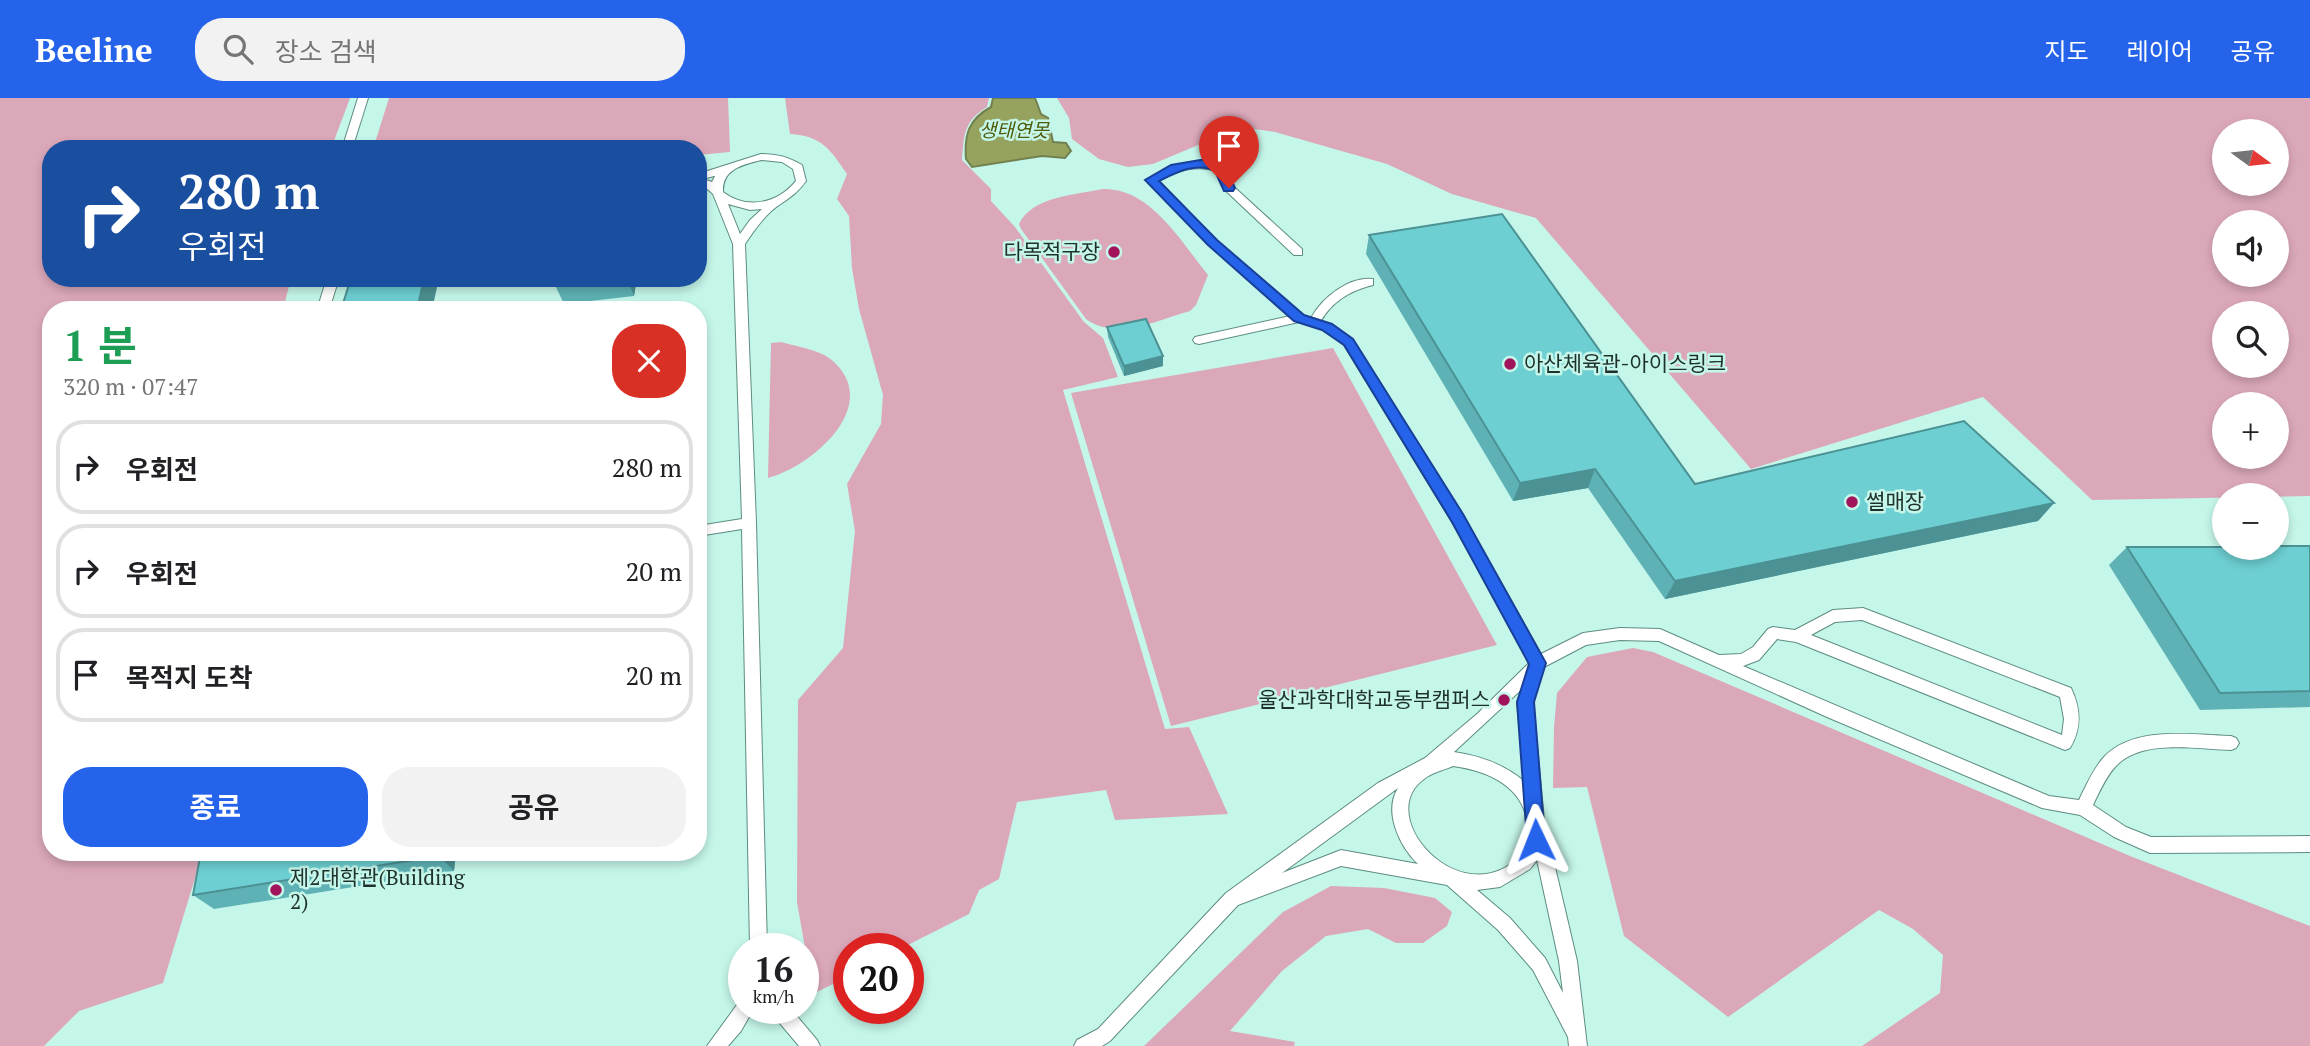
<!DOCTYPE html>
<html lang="ko">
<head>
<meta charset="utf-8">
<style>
  :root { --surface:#fff; --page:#f2f2f2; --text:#202124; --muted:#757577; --line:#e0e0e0; --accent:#2563eb }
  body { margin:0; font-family:"PT Serif","Noto Sans KR",serif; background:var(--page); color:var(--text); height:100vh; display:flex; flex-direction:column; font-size:26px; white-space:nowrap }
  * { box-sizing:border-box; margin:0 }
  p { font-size:23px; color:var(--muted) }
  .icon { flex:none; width:38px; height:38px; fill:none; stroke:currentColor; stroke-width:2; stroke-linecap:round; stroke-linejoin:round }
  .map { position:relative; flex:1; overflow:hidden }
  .drawer { position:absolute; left:42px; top:203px; width:665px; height:560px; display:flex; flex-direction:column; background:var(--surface); border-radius:28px; box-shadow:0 4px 10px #0003 }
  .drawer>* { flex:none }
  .hud { position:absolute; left:42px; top:42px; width:665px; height:147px; border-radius:28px; box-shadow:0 4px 10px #0003; background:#1a4fa0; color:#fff; overflow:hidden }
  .needle { width:46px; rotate:105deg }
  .fabs { position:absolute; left:2212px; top:21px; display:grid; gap:14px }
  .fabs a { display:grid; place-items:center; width:77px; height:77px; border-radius:50%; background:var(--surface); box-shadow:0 4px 10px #0003; font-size:35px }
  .speed { position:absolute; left:728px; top:835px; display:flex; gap:14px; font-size:35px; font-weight:700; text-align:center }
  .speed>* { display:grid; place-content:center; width:91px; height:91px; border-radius:50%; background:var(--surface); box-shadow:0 4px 10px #0003; line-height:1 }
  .speed small { font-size:18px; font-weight:400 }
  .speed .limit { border:10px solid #d22; background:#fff; color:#111 }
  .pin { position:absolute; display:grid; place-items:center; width:60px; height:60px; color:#fff; margin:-72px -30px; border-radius:50% 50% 50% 0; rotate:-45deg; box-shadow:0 0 7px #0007 }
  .pin .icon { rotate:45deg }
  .me { position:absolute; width:77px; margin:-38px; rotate:358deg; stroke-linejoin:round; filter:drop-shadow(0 0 5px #0008) }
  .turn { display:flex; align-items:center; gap:24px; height:147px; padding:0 21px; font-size:32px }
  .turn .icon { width:91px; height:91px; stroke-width:2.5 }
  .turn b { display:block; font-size:49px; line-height:60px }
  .round { display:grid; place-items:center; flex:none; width:74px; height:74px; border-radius:28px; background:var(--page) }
  .headline { display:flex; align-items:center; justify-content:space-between; height:119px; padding:0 21px }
  h1 { font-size:42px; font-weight:700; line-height:52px; color:#1e9e55 }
  .cta { display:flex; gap:14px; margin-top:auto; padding:14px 21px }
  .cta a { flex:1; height:80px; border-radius:28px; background:var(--accent); color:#fff; font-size:28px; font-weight:700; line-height:80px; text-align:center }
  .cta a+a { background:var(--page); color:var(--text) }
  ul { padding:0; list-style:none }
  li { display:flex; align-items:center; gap:21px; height:94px; margin:0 14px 10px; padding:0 7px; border:4px solid var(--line); border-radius:28px }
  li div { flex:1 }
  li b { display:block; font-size:26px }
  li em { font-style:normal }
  header { display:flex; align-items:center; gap:42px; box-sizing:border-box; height:98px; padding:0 35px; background:var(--accent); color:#fff }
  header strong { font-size:33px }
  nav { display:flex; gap:38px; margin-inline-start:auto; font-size:24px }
  .search { width:490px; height:63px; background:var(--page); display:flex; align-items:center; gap:18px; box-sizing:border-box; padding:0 24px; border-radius:28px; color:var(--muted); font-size:26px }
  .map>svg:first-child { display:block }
  .green { fill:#dba8b9; fill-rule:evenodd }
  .water { fill:#96a35f; stroke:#728050; stroke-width:2 }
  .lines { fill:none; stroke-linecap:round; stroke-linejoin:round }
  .service-casing { stroke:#5d8c80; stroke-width:2 }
  .service { fill:#fff; fill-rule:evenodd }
  .wall { fill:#5eb2b5 }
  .shaded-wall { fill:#4c9193 }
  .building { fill:#6dcfd2; stroke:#4c9193; stroke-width:2 }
  .route { fill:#2563eb; stroke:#184099; stroke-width:2 }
  .poi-dot { fill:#a1135b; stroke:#c5f6ea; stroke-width:2.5 }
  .labels { text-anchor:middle; stroke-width:5; stroke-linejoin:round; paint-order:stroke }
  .far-water-label { font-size:19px; font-style:italic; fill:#505b0b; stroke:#c5f6ea }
  .poi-label { font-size:21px; fill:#1d302c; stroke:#c5f6ea; text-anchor:start }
</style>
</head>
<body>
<header>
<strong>Beeline</strong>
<div class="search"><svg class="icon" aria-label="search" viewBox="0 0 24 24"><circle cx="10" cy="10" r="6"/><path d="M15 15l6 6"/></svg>장소 검색</div>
<nav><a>지도</a><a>레이어</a><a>공유</a></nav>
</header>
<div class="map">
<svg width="2310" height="948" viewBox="0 0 2310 948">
  <rect width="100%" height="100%" fill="#c5f6ea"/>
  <g class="green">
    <path d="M0,0H350L331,51H51V180H291L283,212H51V754H203L163,885L79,913L44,948H0Z"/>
    <path d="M389,0H728L730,54L698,57V51H373Z"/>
    <path d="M785,0H989L987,9C964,23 964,36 962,62L991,91V103L1015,129L1084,224L1103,240L1118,279L1063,292L1165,631L1189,629L1228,716L1115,722L1106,692L1017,704L999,781L979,792L969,816L902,850H849V878L813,896L797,804L798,602L843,550L855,433L847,386L881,326L883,297L859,211L852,170L849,118L837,101L847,76C830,51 822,38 790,36Z"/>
    <path d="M1057,0H2310V398L2092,402L1983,299L1751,371L1536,120L1452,96L1387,66L1275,34L1241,29L1153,66L1128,69L1099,61L1072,41L1069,20ZM2224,33H2277V86H2224ZM2277,124V177H2224V124ZM2277,215V268H2224V215ZM2224,306H2277V359H2224Z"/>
    <path d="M1103,91C1151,90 1181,144 1208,177L1196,207L1190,213C1158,222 1116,243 1086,221L1021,131L1019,126C1032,98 1076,97 1103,91Z"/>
    <path d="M781,244C798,249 824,252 836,266C880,311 810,369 768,380L771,245Z"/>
    <path d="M1333,250L1497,547L1171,628L1071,295Z"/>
    <path d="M1633,550L1653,554L2130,758L2310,828V948H1862L1940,895L1943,857L1913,831L1879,812L1728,919L1624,838L1587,689L1553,690L1554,629L1557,595L1587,559Z"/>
    <path d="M1331,788L1384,790L1435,800L1452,814L1447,828L1423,845H1396L1368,831L1326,838L1282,873L1230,933L1295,944L1294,948H1144L1283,814Z"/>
  </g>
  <path class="water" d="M993,0H1035L1041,16L1048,20L1053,44L1066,45L1071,53L1065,60L1042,58L972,69L966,61C964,36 969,21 991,9Z"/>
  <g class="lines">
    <g class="service-casing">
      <g id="service">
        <path d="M358,0H368L352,51H342Z"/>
        <path d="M761,56C777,56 788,59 802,67L806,83C799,93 792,98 782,105C766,115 755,131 745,146L756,425L767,850H750L742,431L698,438V428L742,421L733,146L713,96L703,87L698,86V76ZM761,62L782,64L793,71L796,83C777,106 747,112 723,94C722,71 742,67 761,62ZM715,78L712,84L703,81L714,78ZM728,106L750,112L762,111L750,122L740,136Z"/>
        <path d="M1203,63L1225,69L1234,89L1302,151V157H1294L1225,92L1217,73C1196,66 1177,73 1159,83L1216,142L1303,217L1311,220C1322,200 1349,178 1373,181V187C1352,192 1332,203 1321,223L1331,226L1352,241L1462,416L1541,556L1583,535L1620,530L1660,531L1719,557L1741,556L1753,549L1768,531L1773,529L1795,532L1833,512L1863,510L2071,590C2081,611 2082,630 2070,650L2065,652L2060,650L1796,544L1777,541L1759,562L1743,568L2049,698L2079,702C2086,688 2093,671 2104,659C2134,627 2192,637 2231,638L2236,640L2239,645L2236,650L2231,652C2196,651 2141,640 2115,669C2105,680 2099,695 2093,707L2126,729L2151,739L2310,738V754L2150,755L2114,739L2080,717L2042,710L1827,619L1659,543L1620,542L1586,547L1544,569L1533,604L1544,722L1577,863L1587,948H1569L1568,939L1533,872L1498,832L1447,787L1341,768L1238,807L1110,943L1102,948H1074L1077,942L1098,931L1226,795L1378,685L1425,660L1477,616L1530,564L1452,424L1344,247L1323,232L1299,224L1199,246L1195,245L1193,242L1195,239L1290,218L1208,146L1147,82L1173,68ZM1862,522L2060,599L2064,621L2062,637L1811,537L1835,524ZM1522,591L1517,604L1525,684C1504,666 1481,658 1454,654ZM1453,668C1489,673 1525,689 1528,729C1528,739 1527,752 1519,759C1461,816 1372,719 1424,681C1431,675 1444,672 1453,668ZM1398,690C1383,714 1400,749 1418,766L1341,752L1282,775ZM1537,762L1559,863L1563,895L1545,860L1510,820L1477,792L1500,789L1530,771Z"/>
        <path d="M327,180H339L329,212H317Z"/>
        <path d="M744,902V910H754L741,933L728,948H707L739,904Z"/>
        <path d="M769,910H790L817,942L820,948H799L772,916Z"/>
      </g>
    </g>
    <use href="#service" class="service"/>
  </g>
  <g class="wall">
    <path d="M1369,137L1695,386L2054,405L2038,423L1665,501L1588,390L1513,403L1366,156Z"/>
    <path d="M556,180H637L634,198L564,206L555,187Z"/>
    <path d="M1107,229L1163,258V268L1124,278L1108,239Z"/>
    <path d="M2310,448V609L2200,612L2109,467L2127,449Z"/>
    <path d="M456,754L454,773L214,811L193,797Z"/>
  </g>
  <g class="shaded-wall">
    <path d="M424,180H439L432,212H417Z"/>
    <path d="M627,180H637L634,198Z"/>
    <path d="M1163,258V268L1124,278V268Z"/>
    <path d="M1595,371L1588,390L1513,403L1520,385Z"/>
    <path d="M2054,405L2038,423L1665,501L1675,483Z"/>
    <path d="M440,754H456L454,773L439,758Z"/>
  </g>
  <g class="building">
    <path d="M1502,116L1695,386L1964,323L2054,405L1675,483L1595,371L1520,385L1369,137Z"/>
    <path d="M351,180H424L417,212H341Z"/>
    <path d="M556,180H616L555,187Z"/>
    <path d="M1146,221L1163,258L1124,268L1107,229Z"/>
    <path d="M2277,448H2310V593L2220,595L2127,449H2224V450H2277Z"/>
    <path d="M201,754H440L439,758L193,797Z"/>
  </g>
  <path class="route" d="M1206,61L1225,68L1235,90L1233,93H1224L1215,73C1196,64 1177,74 1159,83L1217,142L1304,217L1332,226L1353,241L1463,416L1546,565L1534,604L1545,742L1543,748L1536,751L1530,748L1527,742L1517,604L1529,566L1452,424L1344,247L1322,232L1294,223L1208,147L1145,82L1171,67Z"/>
  <g class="poi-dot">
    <circle cx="1114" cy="154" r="7"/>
    <circle cx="1510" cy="266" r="7"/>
    <circle cx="1852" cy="404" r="7"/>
    <circle cx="1504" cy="602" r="7"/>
    <circle cx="276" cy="792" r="7"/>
  </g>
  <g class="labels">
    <g class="far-water-label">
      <text x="1014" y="39">생태연못</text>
    </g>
    <g class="poi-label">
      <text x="1100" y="161" text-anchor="end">다목적구장</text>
      <text x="1524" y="273">아산체육관-아이스링크</text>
      <text x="1866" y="411">썰매장</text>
      <text x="1490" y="609" text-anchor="end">울산과학대학교동부캠퍼스</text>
      <text x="290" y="787">제2대학관(Building<tspan x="290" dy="24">2)</tspan></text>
    </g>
  </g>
</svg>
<div class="fabs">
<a><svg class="needle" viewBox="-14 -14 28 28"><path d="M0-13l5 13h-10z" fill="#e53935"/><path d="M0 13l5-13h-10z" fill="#757577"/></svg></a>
<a><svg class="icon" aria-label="sound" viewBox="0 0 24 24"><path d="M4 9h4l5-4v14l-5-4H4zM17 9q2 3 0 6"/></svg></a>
<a><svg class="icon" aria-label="search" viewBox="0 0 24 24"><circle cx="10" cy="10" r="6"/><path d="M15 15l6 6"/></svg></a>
<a>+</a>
<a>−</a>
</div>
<div class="speed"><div>16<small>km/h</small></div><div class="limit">20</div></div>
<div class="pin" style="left:1229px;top:90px;background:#d93025"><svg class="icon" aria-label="arrive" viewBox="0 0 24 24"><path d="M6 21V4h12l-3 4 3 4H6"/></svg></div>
<svg class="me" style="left:1536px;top:742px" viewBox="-20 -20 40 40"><path d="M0-17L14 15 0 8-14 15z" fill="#2563eb" stroke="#fff" stroke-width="4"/></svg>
<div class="hud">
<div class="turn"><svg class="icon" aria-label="right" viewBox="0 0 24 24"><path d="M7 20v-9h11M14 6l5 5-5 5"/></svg><div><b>280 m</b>우회전</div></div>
</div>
<section class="drawer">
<div class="headline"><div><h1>1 분</h1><p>320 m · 07:47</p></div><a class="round" style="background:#d93025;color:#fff"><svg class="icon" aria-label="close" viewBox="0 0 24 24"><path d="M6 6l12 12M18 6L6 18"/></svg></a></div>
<ul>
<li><svg class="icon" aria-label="right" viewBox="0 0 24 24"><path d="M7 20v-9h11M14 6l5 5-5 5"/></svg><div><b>우회전</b></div><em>280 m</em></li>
<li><svg class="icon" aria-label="right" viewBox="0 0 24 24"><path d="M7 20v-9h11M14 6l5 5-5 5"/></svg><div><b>우회전</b></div><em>20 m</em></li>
<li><svg class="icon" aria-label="arrive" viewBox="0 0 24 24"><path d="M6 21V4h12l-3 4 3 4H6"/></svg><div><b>목적지 도착</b></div><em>20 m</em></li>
</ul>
<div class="cta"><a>종료</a><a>공유</a></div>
</section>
</div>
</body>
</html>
